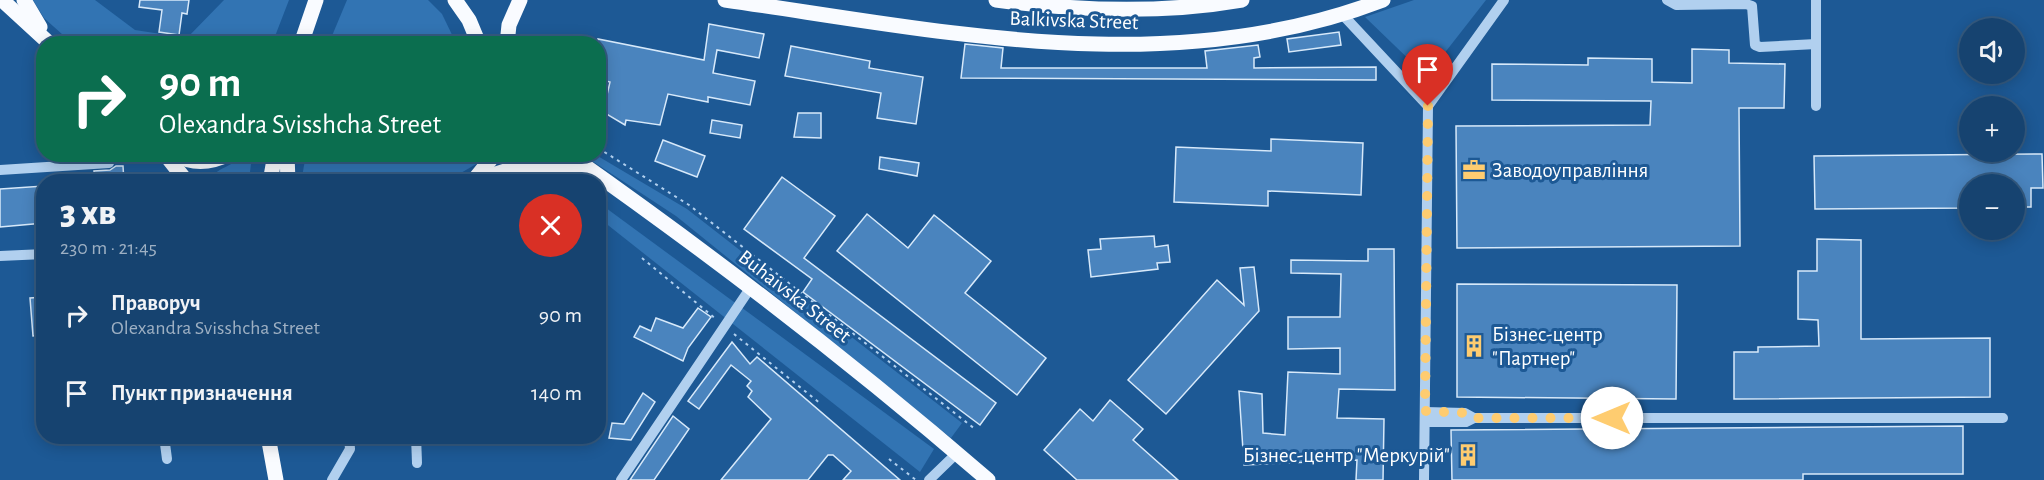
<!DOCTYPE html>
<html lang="uk">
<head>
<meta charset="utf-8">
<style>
  :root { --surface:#164370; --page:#234e78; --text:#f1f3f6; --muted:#9eb0c3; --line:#355c83 }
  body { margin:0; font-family:"Alegreya Sans",sans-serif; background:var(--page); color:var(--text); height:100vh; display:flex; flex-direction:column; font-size:22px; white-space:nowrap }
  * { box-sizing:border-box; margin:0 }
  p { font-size:20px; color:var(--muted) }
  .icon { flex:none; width:33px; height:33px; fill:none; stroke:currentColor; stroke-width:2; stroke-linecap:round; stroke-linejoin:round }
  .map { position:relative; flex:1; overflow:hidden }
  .drawer { position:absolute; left:36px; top:174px; width:570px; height:270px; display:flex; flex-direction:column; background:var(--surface); border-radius:24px; box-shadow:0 3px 15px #0003,0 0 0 2px var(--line) }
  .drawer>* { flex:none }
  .hud { position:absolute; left:36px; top:36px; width:570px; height:126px; border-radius:24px; box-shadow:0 3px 15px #0003,0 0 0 2px var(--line); background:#0b6e4f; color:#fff; overflow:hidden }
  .fabs { position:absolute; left:1959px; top:18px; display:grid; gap:12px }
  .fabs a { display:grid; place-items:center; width:66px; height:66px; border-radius:50%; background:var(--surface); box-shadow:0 3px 15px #0003,0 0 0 2px var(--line); font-size:30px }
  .pin { position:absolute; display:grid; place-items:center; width:51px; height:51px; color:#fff; margin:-62px -26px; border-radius:50% 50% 50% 0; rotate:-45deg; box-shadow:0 0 6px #0007 }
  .pin .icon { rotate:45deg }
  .me { position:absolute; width:66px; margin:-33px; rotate:270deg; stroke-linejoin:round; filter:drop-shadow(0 0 4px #0008) }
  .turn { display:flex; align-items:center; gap:21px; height:126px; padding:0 24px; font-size:27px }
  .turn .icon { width:78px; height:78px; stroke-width:2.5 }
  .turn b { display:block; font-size:42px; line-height:51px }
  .round { display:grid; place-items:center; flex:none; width:63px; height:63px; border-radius:32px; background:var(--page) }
  .headline { display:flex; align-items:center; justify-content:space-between; height:102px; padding:0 24px }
  h1 { font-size:36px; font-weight:800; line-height:45px }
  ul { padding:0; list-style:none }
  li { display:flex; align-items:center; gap:18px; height:78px; padding:0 24px }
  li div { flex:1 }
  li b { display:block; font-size:22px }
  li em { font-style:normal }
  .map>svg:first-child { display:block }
  .green { fill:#3274b3 }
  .building { fill:#4a84be; stroke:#d7e9fa; stroke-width:1.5 }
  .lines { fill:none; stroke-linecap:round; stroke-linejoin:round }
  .path { stroke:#b1d0ef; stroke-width:2; stroke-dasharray:3 4.5; stroke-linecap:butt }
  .minor { stroke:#b1d0ef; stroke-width:10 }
  .major { stroke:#f9fbff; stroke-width:15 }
  .route { stroke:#fecc70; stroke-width:10; stroke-dasharray:0 18 }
  .labels { text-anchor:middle; stroke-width:6; stroke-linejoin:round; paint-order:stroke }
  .street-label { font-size:21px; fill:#fff; stroke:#1d5995 }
  .poi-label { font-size:21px; fill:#fff; stroke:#1d5995; text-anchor:start }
</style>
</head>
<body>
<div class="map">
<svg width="2044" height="480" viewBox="0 0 2044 480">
  <rect width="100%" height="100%" fill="#1d5995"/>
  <g class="green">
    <path d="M33,0H95L135,30L187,38L224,0H289L272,44L72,43L44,18Z"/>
    <path d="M347,0H428L442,14L456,43H329Z"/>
    <path d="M1414,0H1486L1429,73L1421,71L1365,17Z"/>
    <path d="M247,154L252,155L249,181H207C215,169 234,165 247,154Z"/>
    <path d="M306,155H485L478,163L447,181L301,182Z"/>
    <path d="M583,155H596L687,209L962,423L951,438L676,216Z"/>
    <path d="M606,208L934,449L920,472L599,218Z"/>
  </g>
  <g class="building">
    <path d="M140,0H189L187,14L182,13L179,35L159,32L162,10L139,7Z"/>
    <path d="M709,24L764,34L759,58L717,50L713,73L755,81L750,105L708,97V102L668,94L660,125L626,120L625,125L603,112L610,82L598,79V39L704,60Z"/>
    <path d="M1339,32L1341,45L1289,52L1287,39Z"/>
    <path d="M965,44L1003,48L1001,68H1207L1205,51L1258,45L1260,57L1254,58V68L1376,67V80L961,78Z"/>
    <path d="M791,46L870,61L869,68L923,77L916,124L877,118L881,93L785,76Z"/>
    <path d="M1692,49L1729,50V63L1785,64L1784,108H1739L1740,246L1457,248L1456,126L1650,125L1651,101L1492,100V64L1588,65V58L1652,59V82L1692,83Z"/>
    <path d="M798,113H821V138L794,137Z"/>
    <path d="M712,120L742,125L740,138L710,133Z"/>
    <path d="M1271,139L1363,143L1361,195L1268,191V206L1174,202L1176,147L1271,151Z"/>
    <path d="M663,140L705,156L697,177L655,161Z"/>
    <path d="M2042,154L2043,188H2031V207H2014V184H1970V208L1815,209L1814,156Z"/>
    <path d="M880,157L919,163L917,176L879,169Z"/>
    <path d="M116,166H123L124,182H95L94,171L110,170Z"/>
    <path d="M782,177L835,216L804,258L996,403L980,425L803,292L812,279L744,229Z"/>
    <path d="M44,186V223L0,227V189Z"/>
    <path d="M867,214L908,248L934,215L991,261L965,293L1046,358L1017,395L837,251Z"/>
    <path d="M1154,236L1155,247L1168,245L1170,262L1157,263L1158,269L1091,277L1088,250L1101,249L1100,239Z"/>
    <path d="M1817,239L1861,240V339L1990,338V397L1734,399V352H1758V347L1819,346L1818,320L1798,319V271H1817Z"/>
    <path d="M1368,249H1394L1395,390L1339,389L1337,418L1384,419L1383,480H1356L1357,460L1244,465L1239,391L1262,394L1263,433L1285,435L1288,372L1340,374V348L1288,349V317H1340L1341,274L1291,273V260L1368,261Z"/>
    <path d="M1254,267L1259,311L1166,414L1128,380L1217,280L1244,305L1240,268Z"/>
    <path d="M1457,284L1677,285L1676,399L1457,397Z"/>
    <path d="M44,297V335L33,336L30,298Z"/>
    <path d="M698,308L711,317L688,348L683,361L634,337L640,326L651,331L656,318L683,328Z"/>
    <path d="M732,342L750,364L757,357L900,480H843L851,471L833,455H828L808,480H721L771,419L748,397L752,391L747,386L751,381L731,365L699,409L688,401Z"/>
    <path d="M643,393L655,402L631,440L609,438L612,423L624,424Z"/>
    <path d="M1110,400L1143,429L1133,440L1178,480H1077L1044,450L1080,409L1093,421Z"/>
    <path d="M673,416L689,429L654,480H630Z"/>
    <path d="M1963,426V474H1803V480H1452L1451,430Z"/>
  </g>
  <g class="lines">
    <g class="path">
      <path d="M598,148L689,205L975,429"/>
      <path d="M642,258L716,319"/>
      <path d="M734,334L821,404"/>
      <path d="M889,459L916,480"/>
    </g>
    <g class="minor">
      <path d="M1667,0L1676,5L1746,4L1752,6L1755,45L1760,47L1816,44"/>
      <path d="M1816,0V106"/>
      <path d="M1342,14L1428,106"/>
      <path d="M1428,106L1504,0"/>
      <path d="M0,170L109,163"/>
      <path d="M0,256L44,254"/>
      <path d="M1425,412L1465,413L1474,418"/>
      <path d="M1426,422H1466L1474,418H2003"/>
      <path d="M164,436L167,459"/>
      <path d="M416,436L417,463"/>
      <path d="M332,480L350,449L349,436"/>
      <path d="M621,480L751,287"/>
      <path d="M929,480L957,453"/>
      <path d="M1424,480L1428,106"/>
    </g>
    <g class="major">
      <path d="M2,0L50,44"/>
      <path d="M24,0L40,27"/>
      <path d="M455,0L469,20L479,44"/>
      <path d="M725,0C943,31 1170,82 1383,0"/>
      <path d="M996,0C1077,11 1161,14 1242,0"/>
      <path d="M301,44L316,0"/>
      <path d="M507,44L509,25L520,0"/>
      <path d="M165,154L187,182"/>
      <path d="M175,154C193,165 211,163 229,154"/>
      <path d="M287,154L288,182"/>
      <path d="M568,154C713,256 854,364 988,480"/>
      <path d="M474,180L495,154"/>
      <path d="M270,182L275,154"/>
      <path d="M477,182C515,163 551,161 591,177"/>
      <path d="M268,436L276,480"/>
    </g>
  </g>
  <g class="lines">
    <path class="route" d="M1428,106L1425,411L1466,413L1474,418H1612"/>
  </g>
  <defs>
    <g id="office-bare" transform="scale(1.8)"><path d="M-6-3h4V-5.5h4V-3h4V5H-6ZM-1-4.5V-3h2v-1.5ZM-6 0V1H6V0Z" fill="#fecc70" stroke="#1d5995" stroke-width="2.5" paint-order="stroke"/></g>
    <g id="building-bare" transform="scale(1.8)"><path d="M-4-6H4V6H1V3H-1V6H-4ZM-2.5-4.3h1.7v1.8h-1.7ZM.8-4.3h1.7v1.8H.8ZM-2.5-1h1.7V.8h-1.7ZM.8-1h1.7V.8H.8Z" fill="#fecc70" stroke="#1d5995" stroke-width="2.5" paint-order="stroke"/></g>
  </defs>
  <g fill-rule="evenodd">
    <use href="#office-bare" x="1474" y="170"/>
    <use href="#building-bare" x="1474" y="346"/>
    <use href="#building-bare" x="1468" y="455"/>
  </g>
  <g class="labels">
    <g class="street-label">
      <text transform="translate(1074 20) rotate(2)" y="7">Balkivska Street</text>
      <text transform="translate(795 296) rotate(38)" y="7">Buhaivska Street</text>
    </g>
    <g class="poi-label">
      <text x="1492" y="177">Заводоуправління</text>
      <text x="1492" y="341">Бізнес-центр<tspan x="1492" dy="24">"Партнер"</tspan></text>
      <text x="1450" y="462" text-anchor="end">Бізнес-центр "Меркурій"</text>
    </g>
  </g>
</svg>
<div class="fabs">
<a><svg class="icon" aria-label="sound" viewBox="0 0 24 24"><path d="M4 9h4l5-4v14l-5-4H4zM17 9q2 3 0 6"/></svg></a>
<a>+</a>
<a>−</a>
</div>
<div class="pin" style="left:1428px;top:106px;background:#d93025"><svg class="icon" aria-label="arrive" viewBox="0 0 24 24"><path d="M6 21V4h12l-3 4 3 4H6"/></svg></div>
<svg class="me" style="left:1612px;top:418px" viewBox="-20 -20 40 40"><circle r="19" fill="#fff"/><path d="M0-13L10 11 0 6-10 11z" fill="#fecc70"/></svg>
<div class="hud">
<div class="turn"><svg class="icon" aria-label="right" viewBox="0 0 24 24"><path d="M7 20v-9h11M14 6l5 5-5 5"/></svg><div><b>90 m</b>Olexandra Svisshcha Street</div></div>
</div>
<section class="drawer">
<div class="headline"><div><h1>3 хв</h1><p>230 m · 21:45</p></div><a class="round" style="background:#d93025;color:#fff"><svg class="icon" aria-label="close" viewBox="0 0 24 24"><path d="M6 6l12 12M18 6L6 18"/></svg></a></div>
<ul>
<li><svg class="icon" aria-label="right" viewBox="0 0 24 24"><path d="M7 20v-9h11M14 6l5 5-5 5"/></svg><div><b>Праворуч</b><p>Olexandra Svisshcha Street</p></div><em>90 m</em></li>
<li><svg class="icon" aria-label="arrive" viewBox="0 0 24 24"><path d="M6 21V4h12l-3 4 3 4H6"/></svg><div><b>Пункт призначення</b></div><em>140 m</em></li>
</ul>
</section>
</div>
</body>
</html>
